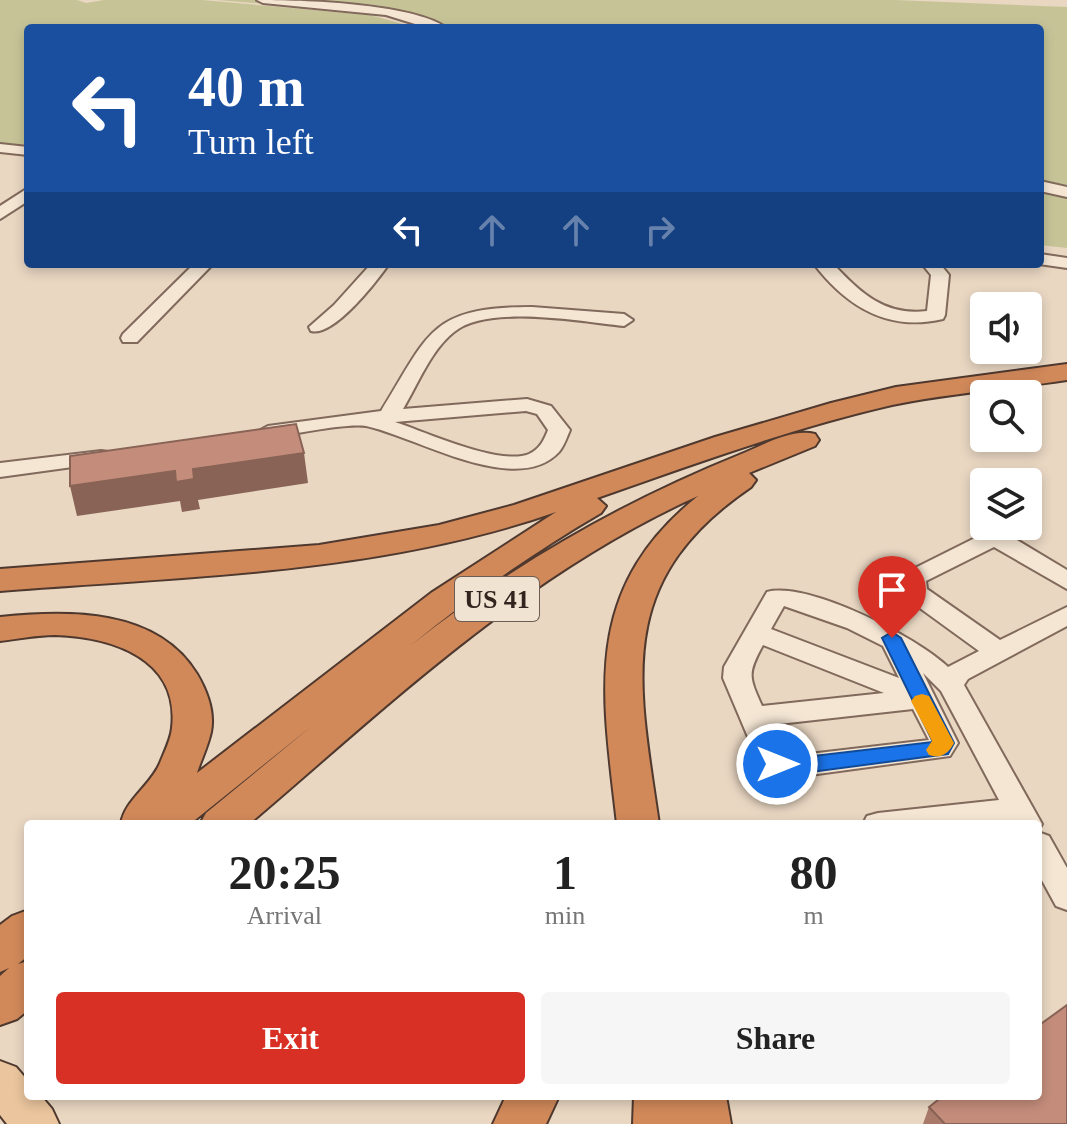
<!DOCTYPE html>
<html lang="en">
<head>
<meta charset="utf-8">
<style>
  :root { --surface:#fff; --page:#f6f6f6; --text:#222; --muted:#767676; --accent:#d93025 }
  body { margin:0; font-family:"Times New Roman",serif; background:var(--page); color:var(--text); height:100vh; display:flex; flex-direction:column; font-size:30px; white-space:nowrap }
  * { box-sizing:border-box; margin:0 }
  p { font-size:26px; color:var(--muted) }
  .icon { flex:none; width:44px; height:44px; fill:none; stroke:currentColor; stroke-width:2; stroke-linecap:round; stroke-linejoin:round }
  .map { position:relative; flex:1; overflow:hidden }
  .side { position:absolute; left:24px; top:820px; width:1018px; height:280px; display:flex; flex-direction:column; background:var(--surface); border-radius:8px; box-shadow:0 4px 12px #0003 }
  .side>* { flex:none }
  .hud { position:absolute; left:24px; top:24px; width:1020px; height:244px; border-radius:8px; box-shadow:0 4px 12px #0003; background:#1a4fa0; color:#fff; overflow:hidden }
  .fabs { position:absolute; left:970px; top:292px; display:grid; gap:16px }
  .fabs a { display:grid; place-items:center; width:72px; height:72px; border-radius:8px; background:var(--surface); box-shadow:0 4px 12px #0003; font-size:40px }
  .pin { position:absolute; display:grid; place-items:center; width:68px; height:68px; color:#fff; margin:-82px -34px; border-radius:50% 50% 50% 0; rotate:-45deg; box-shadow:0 0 8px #0007 }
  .pin .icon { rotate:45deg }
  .me { position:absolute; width:88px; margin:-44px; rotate:90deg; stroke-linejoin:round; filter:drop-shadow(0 0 6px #0008) }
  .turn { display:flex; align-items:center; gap:28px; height:168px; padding:0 32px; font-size:36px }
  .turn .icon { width:104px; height:104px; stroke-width:2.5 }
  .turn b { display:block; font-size:56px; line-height:68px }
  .lanes { display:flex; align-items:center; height:76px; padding:0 32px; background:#0003; justify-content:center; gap:40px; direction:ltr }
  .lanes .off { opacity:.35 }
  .eta { display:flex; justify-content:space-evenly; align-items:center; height:136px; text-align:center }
  .eta b { font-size:48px; font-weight:700; line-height:56px }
  .button { display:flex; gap:16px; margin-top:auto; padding:16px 32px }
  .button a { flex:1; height:92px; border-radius:8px; background:var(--accent); color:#fff; font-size:32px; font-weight:700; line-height:92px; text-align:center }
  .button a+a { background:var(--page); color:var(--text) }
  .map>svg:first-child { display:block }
  .green { fill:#c6c497 }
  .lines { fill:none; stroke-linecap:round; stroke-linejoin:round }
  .minor-casing { stroke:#81695b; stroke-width:4 }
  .major-casing { stroke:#4f392f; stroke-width:4 }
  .highway-casing { stroke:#4f392f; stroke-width:4 }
  .minor { fill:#f5e6d4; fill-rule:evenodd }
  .major { fill:#eac59d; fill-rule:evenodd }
  .highway { fill:#d1895a; fill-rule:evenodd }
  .wall { fill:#a9796a }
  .shaded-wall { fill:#896356 }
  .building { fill:#c48d7b; stroke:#896356; stroke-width:2 }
  .route { fill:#1a73e8; stroke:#114b97; stroke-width:2 }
  .slow { fill:#f59e0b }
  .labels { text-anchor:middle; stroke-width:6; stroke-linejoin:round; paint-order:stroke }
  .shield { fill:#f1e3d1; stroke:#6b5d54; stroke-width:2 }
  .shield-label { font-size:26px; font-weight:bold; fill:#32241e }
</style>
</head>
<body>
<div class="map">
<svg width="1067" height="1124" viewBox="0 0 1067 1124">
  <rect width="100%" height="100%" fill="#e9d7c2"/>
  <g class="green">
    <path d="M0,0H77L86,3L104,0H202L370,15L417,28H28V145L0,143Z"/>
    <path d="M217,0H895L1067,7V248L1040,245V28H427L372,13Z"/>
  </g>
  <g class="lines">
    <g class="minor-casing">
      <g id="minor">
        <path d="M257,0C302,0 412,3 447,28H428L386,15L263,3Z"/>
        <path d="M0,144L28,147V155L0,152Z"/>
        <path d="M1040,181L1067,187V197L1040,191Z"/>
        <path d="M28,188V201L0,219V206Z"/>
        <path d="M1040,254L1067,258V268L1039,264Z"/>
        <path d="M194,264H213L137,342H123L121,338L123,334Z"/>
        <path d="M371,264H389C376,282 334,337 311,331L309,327L334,305Z"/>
        <path d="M814,264H833C861,293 884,316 927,311L931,275L922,264H940L949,275L945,315L943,319C888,332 847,307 814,264Z"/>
        <path d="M532,307L624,314L633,320L624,326C582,322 488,304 454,332C431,350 418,384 403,409L527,399L551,406L570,430C567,437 564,446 559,452C516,498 415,436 366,426C344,423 292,435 268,438L257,432L268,426L381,411C430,332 430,307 532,307ZM526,411L537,414L548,430C544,440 540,449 529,454C499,466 426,432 395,422Z"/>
        <path d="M101,451L109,452L112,457L109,462L0,477V463Z"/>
        <path d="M1028,525L1029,526L1012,537L1067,570V589L994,547L926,581L927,589L1000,640L1067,607V626L968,679L964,685L1042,824L1038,831V824H1012L1011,821L863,824L867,816L878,813L999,800L941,691L923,673L958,743L950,756L788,778L759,763L723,678L724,667L767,592C809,581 918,638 948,667L979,651L906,598L902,578L905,573L999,526ZM784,606L847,628L883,646L899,678L771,629ZM763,645L884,693L762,706C749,677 747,674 763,645ZM913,709L929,740L792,756L780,749L770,725Z"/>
        <path d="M1038,832L1049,836L1067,868V910L1056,906L1038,873Z"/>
      </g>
    </g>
    <g class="major-casing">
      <path id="major" d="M0,1061L16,1067L28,1081V1096H41L52,1109L59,1124H7L0,1115Z"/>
    </g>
    <g class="highway-casing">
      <g id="highway">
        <path d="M1067,364V380C1009,389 949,393 892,405C792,428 694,464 597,498L606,506L601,513C534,552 471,596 410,646C511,566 620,503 739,455C762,446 791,428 815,434L819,440L815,446L749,473L756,480L751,487C613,581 638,680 659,824H617C602,692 581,590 698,496C526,573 391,703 249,824H200L206,813L313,725L190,824H121C124,801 151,785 160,763C164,753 171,739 172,728C180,658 112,637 55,635C37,635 18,639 0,641V617C68,610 157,608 197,674C207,691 215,712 211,732C208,746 201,760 197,773L431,593L556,512C378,574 186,576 0,591V569L319,545L439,525L514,505L715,437L831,403L896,387Z"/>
        <path d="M28,910V956L18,964L28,961V1010L17,1019L0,1025V976L9,968L0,972V925L12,916Z"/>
        <path d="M506,1096H559L546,1124H493Z"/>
        <path d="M634,1096H726L731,1124H633Z"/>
      </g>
    </g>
    <use href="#minor" class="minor"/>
    <use href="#major" class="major"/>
    <use href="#highway" class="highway"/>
  </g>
  <path class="wall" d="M929,1107L1067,1124H923Z"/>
  <path class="shaded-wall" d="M304,453L308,483L198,500L200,509L182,512L180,501L77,516L70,486Z"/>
  <g class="building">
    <path d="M296,424L304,453L193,469L194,479L176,482L175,471L70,486V456Z"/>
    <path d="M1067,1005V1124H945L929,1107L943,1096H1038V1026Z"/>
  </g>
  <path class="route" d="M892,632L901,638L954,743L948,754L788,775L770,769L767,764L770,758L777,756L788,759L933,742L882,638Z"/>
  <path class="slow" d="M922,694L929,696L954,743C948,754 941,759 929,755L926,750L932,741L911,701L915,696Z"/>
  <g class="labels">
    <rect class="shield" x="455" y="577" width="84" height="44" rx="6"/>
    <g class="shield-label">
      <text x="497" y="608">US 41</text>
    </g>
  </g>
</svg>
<div class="fabs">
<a><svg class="icon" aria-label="sound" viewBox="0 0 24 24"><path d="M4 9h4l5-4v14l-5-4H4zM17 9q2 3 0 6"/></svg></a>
<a><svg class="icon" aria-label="search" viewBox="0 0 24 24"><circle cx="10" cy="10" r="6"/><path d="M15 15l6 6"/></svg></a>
<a><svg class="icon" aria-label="layers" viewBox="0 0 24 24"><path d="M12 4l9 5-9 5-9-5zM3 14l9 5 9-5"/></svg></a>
</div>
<div class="pin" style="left:892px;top:638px;background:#d93025"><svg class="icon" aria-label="arrive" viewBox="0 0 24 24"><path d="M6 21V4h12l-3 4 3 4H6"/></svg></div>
<svg class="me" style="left:777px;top:764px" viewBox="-20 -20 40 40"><circle r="17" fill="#1a73e8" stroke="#fff" stroke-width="3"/><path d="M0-11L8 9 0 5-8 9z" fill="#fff"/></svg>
<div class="hud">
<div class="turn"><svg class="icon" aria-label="left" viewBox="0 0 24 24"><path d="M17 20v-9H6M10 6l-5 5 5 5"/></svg><div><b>40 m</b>Turn left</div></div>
<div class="lanes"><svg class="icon" aria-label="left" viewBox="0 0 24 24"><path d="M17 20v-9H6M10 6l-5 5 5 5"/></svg><svg class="icon off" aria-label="ahead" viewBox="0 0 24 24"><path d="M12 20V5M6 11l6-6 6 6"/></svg><svg class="icon off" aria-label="ahead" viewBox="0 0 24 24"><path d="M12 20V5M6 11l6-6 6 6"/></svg><svg class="icon off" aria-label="right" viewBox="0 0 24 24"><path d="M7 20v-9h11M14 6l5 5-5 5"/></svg></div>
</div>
<section class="side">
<div class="eta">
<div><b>20:25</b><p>Arrival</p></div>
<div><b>1</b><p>min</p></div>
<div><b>80</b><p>m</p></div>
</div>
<div class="button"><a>Exit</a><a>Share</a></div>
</section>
</div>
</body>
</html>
